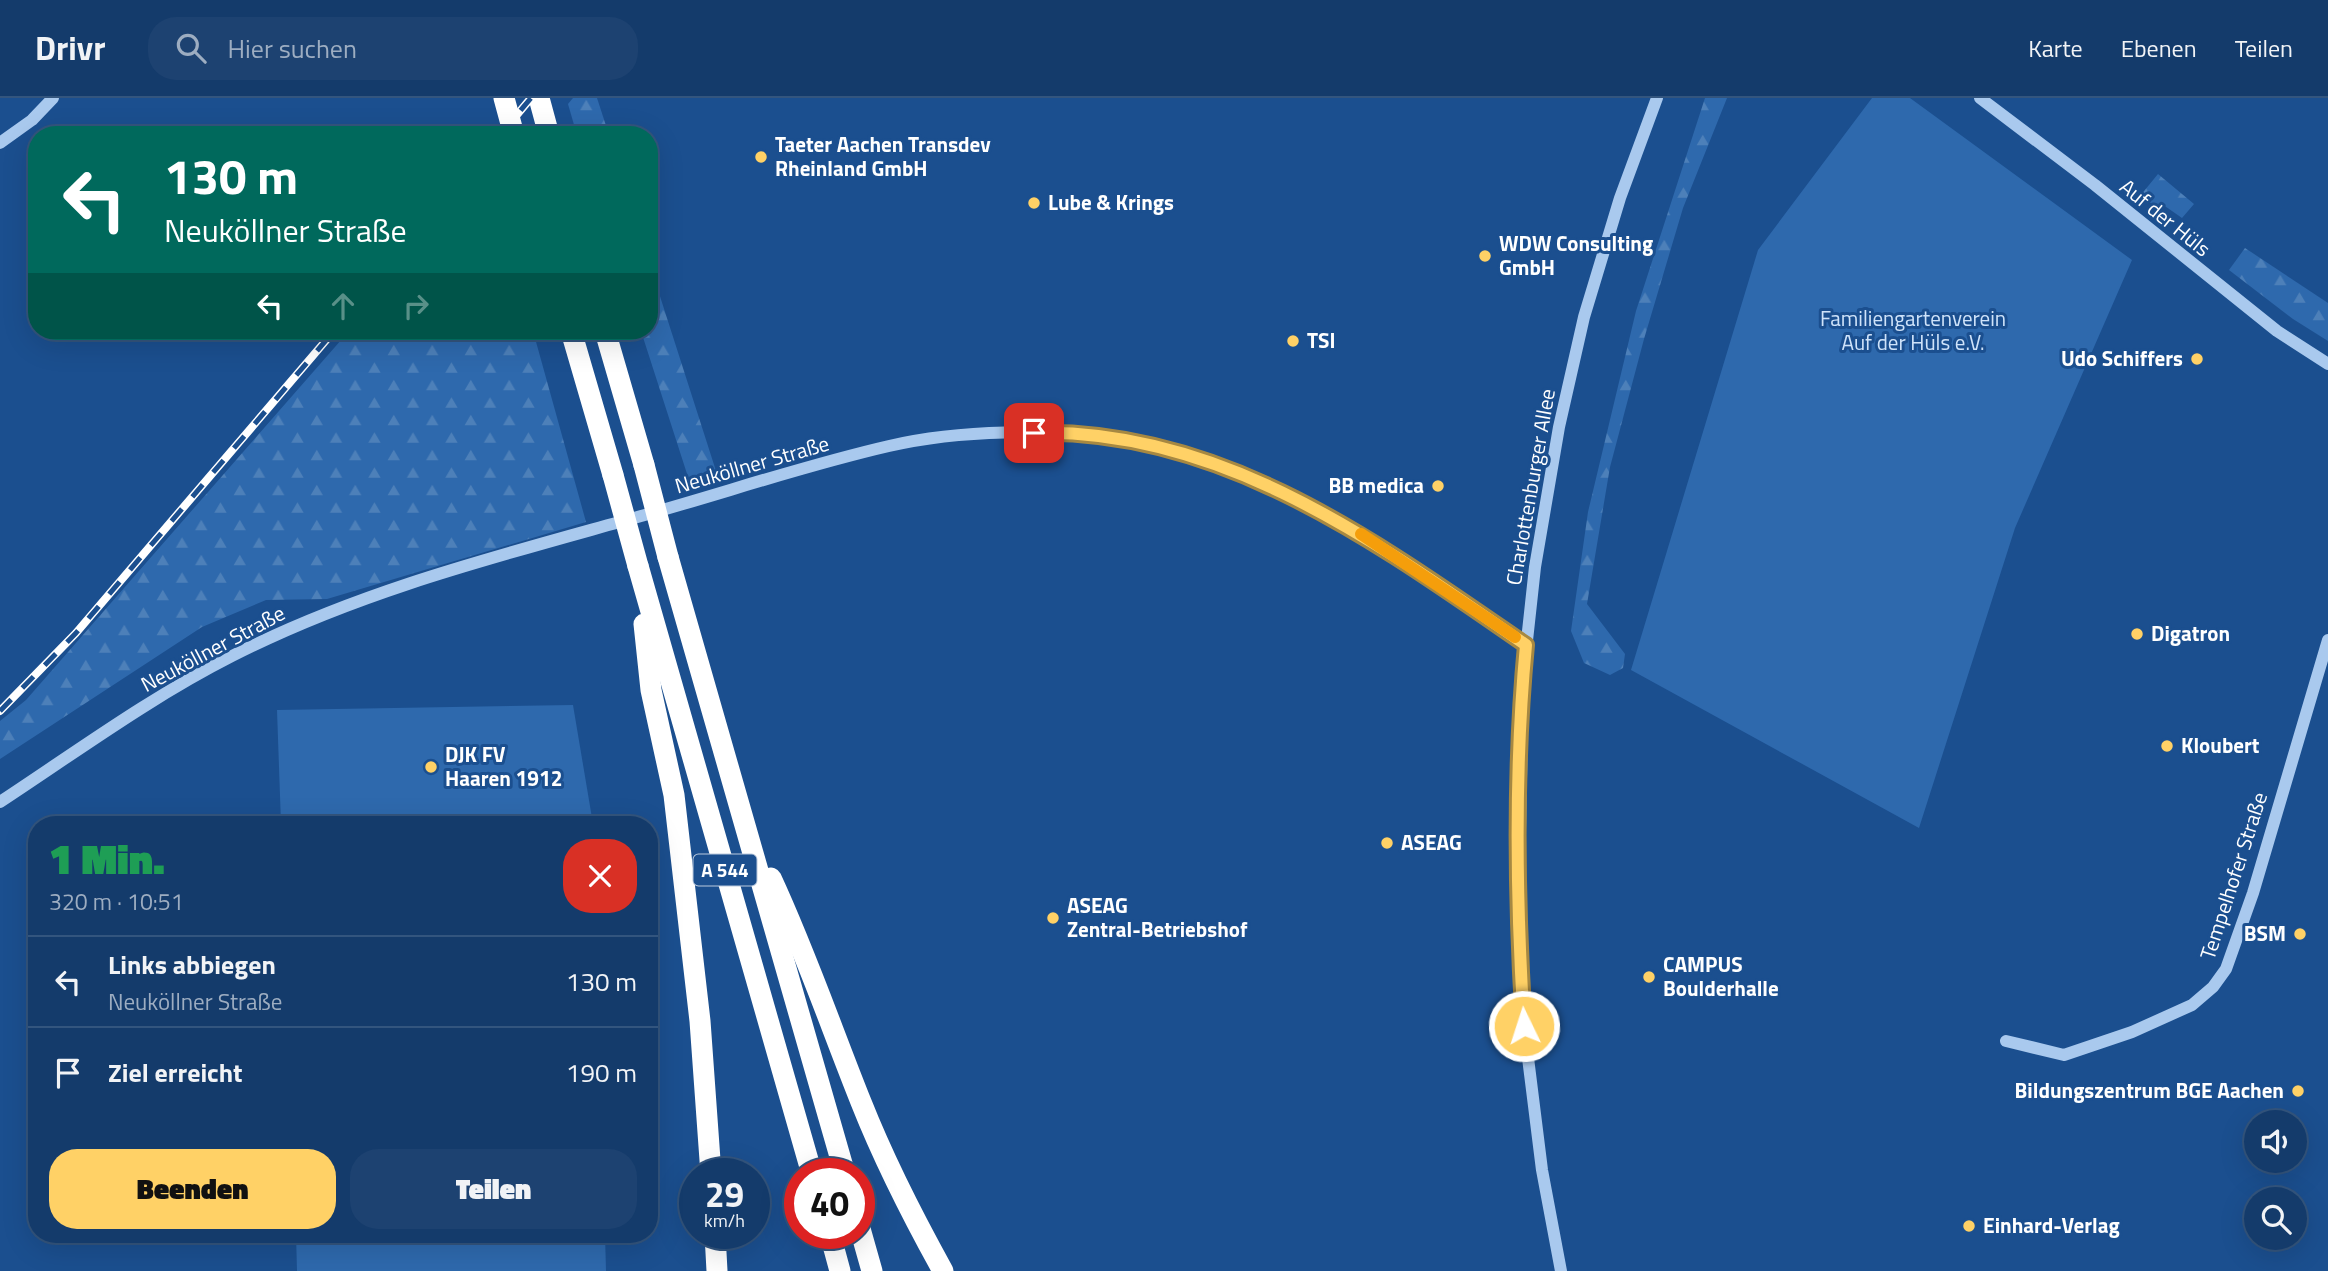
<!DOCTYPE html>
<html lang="de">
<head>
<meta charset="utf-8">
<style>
  :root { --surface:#143b6b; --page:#1d4271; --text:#f1f3f6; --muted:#9dadc1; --line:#33557e; --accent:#ffd166 }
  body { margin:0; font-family:"Titillium Web",sans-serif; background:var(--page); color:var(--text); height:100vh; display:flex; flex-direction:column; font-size:26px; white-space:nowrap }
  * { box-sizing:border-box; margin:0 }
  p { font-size:23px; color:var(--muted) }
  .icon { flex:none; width:38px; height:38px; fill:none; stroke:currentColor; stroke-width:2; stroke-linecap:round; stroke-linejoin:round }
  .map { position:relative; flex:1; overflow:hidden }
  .side { position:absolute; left:28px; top:718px; width:630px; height:427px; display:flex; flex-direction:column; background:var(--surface); border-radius:28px; box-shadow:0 7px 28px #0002,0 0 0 2px var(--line) }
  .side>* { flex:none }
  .banner { position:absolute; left:28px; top:28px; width:630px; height:214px; border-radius:28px; box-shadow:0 7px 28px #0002,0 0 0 2px var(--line); background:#00695c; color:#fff; overflow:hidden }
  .buttons { position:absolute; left:2244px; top:1012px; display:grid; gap:14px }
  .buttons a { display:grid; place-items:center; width:63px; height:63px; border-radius:50%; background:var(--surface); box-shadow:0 7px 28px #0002,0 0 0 2px var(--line); font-size:35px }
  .speed { position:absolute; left:679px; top:1060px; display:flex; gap:14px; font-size:35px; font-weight:700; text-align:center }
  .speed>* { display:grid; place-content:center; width:91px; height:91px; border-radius:50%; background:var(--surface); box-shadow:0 7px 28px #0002,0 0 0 2px var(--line); line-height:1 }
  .speed small { font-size:18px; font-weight:400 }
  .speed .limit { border:10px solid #d22; background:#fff; color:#111 }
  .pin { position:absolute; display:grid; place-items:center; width:60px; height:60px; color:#fff; margin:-30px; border-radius:14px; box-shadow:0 4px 10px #0006 }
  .me { position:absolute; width:77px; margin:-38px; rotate:356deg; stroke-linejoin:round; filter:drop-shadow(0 0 5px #0008) }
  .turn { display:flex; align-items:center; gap:24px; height:147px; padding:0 21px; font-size:32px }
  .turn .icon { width:91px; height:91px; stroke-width:2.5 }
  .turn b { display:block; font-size:49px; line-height:60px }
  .lanes { display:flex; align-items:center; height:66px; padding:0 21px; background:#0003; justify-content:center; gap:35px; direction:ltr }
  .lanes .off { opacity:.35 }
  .round { display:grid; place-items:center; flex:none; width:74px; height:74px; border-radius:28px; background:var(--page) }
  .overview { display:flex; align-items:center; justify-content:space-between; height:119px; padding:0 21px }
  h1 { font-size:42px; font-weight:800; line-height:52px; color:#1e9e55 }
  .action { display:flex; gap:14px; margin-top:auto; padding:14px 21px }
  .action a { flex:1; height:80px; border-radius:28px; background:var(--accent); color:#111; font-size:28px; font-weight:800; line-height:80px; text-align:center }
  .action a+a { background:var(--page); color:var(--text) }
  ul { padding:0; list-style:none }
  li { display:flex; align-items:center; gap:21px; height:91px; padding:0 21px; border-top:2px solid var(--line) }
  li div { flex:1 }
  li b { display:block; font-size:26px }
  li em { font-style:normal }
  header { display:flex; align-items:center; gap:42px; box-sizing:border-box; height:98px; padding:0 35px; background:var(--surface); border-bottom:2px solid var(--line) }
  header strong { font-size:33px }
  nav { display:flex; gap:38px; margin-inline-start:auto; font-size:24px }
  .search { width:490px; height:63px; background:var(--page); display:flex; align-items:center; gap:18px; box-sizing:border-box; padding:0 24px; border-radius:28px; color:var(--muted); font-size:26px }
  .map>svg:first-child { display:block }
  .green { fill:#2e69ad }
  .forest { fill:url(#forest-firs) }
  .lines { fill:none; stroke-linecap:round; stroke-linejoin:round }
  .minor { stroke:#a9c9ee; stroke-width:12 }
  .highway { stroke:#fff; stroke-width:21 }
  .rail-casing { stroke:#fff; stroke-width:8 }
  .rail { stroke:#1b4f8f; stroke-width:5; stroke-dasharray:16; stroke-linecap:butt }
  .highway-bridge { stroke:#fff; stroke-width:21 }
  .route-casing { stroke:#a68842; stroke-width:18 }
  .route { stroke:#ffd166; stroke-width:12 }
  .slow { stroke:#f59e0b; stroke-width:12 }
  .poi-dot { fill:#ffd166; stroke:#1b4f8f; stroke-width:2.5 }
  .labels { text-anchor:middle; stroke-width:6; stroke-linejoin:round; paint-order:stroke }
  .shield { fill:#1b4f8f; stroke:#bbcadd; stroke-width:2 }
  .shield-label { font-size:19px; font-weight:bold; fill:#fff }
  .poi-label { font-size:21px; font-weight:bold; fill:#fff; stroke:#1b4f8f; text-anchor:start }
  .street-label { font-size:21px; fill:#fff; stroke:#1b4f8f }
  .park-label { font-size:21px; fill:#cfe3fa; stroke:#1b4f8f }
</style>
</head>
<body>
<header>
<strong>Drivr</strong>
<div class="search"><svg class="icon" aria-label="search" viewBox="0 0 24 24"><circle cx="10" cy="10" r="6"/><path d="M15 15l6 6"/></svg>Hier suchen</div>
<nav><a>Karte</a><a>Ebenen</a><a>Teilen</a></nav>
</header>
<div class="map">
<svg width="2328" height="1173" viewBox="0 0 2328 1173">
  <defs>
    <pattern id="forest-firs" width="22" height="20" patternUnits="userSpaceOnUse" patternTransform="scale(1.75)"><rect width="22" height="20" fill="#2e69ad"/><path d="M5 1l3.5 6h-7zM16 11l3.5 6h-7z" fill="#4d80b9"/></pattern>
  </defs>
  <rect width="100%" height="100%" fill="#1b4f8f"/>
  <g class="green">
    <path d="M1872,0H1910L2132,162L2015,430L1919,730L1631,572L1758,152Z"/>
    <path d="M573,607L593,726H281L277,612Z"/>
    <path d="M296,1136H605L606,1173H297Z"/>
  </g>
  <g class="forest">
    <path d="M573,0H597L609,37H577L568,6Z"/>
    <path d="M1705,0H1727L1683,110L1644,241L1610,369L1587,506L1625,556L1623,570L1610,577L1584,565L1571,533L1588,414L1636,213Z"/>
    <path d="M2158,76L2194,106L2182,120L2162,106L2158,110L2140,98Z"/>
    <path d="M2245,150L2328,205V243L2293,221L2229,172Z"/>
    <path d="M649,164L716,373L689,382L641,233H649Z"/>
    <path d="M349,233H533L586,424L327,501L266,502L202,529L0,661V623L26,602Z"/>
  </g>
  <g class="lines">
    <g class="minor">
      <path d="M1980,0L2095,87L2277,233L2328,266"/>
      <path d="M0,45L32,22L53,0"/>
      <path d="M0,704C76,654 151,599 232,558C361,492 502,457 641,418C724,395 806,367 889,348C958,332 1052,330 1121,342C1277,370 1399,459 1526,547"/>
      <path d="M2006,943L2064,957L2132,934L2192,907L2213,889L2226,871L2253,795L2328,542"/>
      <path d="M1561,1173L1542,1072L1524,928L1518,833L1523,579L1535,469L1559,329L1584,219L1620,100L1657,0"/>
    </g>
    <g class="highway">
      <path d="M539,0L549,37"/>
      <path d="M571,233L613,377"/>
      <path d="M605,233L644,367"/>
      <path d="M668,459L845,1076"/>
      <path d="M638,468L812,1076"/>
      <path d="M644,526L651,592L674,697L700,923L711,1076"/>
      <path d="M771,780C805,853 831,929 861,1004C884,1062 913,1119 943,1173"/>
      <path d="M859,1127L872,1173"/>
      <path d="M715,1136L717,1173"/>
      <path d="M830,1136L840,1173"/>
    </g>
    <g class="rail-casing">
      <g id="rail">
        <path d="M500,37L531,0"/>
        <path d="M0,613L76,535L334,233"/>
      </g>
    </g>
    <use href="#rail" class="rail"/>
    <g class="highway-bridge">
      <path d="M504,0L514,37"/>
      <path d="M644,367L668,459"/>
      <path d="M613,377L638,468"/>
    </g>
  </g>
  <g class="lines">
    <g class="route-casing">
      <path id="route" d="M1034,335C1222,330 1378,445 1526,547C1514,673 1516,802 1524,928"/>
    </g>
    <use href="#route" class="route"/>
    <path class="slow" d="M1361,436L1515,539"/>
  </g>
  <g class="poi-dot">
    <circle cx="761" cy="59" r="7"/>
    <circle cx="1034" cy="105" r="7"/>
    <circle cx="1485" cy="158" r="7"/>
    <circle cx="1293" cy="243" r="7"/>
    <circle cx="2197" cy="261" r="7"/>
    <circle cx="1438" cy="388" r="7"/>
    <circle cx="2137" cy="536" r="7"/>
    <circle cx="2167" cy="648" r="7"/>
    <circle cx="431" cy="669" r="7"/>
    <circle cx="1387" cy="745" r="7"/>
    <circle cx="1053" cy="820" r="7"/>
    <circle cx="2300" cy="836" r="7"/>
    <circle cx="1649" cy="879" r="7"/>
    <circle cx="2298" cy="993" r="7"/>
    <circle cx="1969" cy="1128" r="7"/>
  </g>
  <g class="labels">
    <rect class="shield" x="693.5" y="756.5" width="63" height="31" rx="5"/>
    <g class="shield-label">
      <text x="725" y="779">A 544</text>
    </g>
    <g class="poi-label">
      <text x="775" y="54">Taeter Aachen Transdev<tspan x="775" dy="24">Rheinland GmbH</tspan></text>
      <text x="1048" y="112">Lube &amp; Krings</text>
      <text x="1499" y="153">WDW Consulting<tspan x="1499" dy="24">GmbH</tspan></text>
      <text x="1307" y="250">TSI</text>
      <text x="2183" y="268" text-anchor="end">Udo Schiffers</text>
      <text x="1424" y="395" text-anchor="end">BB medica</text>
      <text x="2151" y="543">Digatron</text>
      <text x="2181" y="655">Kloubert</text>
      <text x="445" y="664">DJK FV<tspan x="445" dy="24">Haaren 1912</tspan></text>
      <text x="1401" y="752">ASEAG</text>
      <text x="1067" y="815">ASEAG<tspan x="1067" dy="24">Zentral-Betriebshof</tspan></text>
      <text x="2286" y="843" text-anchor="end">BSM</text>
      <text x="1663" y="874">CAMPUS<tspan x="1663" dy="24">Boulderhalle</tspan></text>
      <text x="2284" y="1000" text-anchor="end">Bildungszentrum BGE Aachen</text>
      <text x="1983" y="1135">Einhard-Verlag</text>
    </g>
    <g class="street-label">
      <text transform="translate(2165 120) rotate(39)" y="7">Auf der Hüls</text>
      <text transform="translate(752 367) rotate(-16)" y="7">Neuköllner Straße</text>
      <text transform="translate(1531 389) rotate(-80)" y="7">Charlottenburger Allee</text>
      <text transform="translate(213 551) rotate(-28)" y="7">Neuköllner Straße</text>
      <text transform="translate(2234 778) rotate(-72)" y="7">Tempelhofer Straße</text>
    </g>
    <g class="park-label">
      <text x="1913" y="228">Familiengartenverein<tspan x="1913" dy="24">Auf der Hüls e.V.</tspan></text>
    </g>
  </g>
</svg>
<div class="buttons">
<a><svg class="icon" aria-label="sound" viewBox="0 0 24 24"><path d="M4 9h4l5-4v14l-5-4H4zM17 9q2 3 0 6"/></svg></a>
<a><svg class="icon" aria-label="search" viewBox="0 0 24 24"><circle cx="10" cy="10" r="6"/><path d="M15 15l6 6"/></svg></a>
</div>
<div class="speed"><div>29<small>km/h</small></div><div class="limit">40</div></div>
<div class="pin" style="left:1034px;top:335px;background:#d93025"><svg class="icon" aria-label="arrive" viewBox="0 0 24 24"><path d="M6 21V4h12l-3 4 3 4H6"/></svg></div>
<svg class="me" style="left:1524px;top:928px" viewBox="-20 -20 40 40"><circle r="17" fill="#ffd166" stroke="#fff" stroke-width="3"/><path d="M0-11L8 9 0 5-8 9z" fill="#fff"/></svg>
<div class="banner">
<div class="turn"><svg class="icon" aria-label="left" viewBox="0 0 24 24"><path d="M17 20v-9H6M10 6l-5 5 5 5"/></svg><div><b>130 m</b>Neuköllner Straße</div></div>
<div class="lanes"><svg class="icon" aria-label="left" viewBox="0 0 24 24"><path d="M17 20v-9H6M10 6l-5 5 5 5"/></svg><svg class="icon off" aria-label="ahead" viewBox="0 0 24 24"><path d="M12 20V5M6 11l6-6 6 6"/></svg><svg class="icon off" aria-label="right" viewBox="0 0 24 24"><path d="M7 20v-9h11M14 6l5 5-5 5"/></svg></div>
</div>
<section class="side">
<div class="overview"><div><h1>1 Min.</h1><p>320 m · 10:51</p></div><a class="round" style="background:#d93025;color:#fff"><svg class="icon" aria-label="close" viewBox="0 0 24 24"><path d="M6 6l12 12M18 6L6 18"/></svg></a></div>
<ul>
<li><svg class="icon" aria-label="left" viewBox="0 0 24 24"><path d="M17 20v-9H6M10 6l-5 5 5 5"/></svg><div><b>Links abbiegen</b><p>Neuköllner Straße</p></div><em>130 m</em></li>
<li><svg class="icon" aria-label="arrive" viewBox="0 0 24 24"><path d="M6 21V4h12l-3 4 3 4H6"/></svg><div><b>Ziel erreicht</b></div><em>190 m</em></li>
</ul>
<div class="action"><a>Beenden</a><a>Teilen</a></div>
</section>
</div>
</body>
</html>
